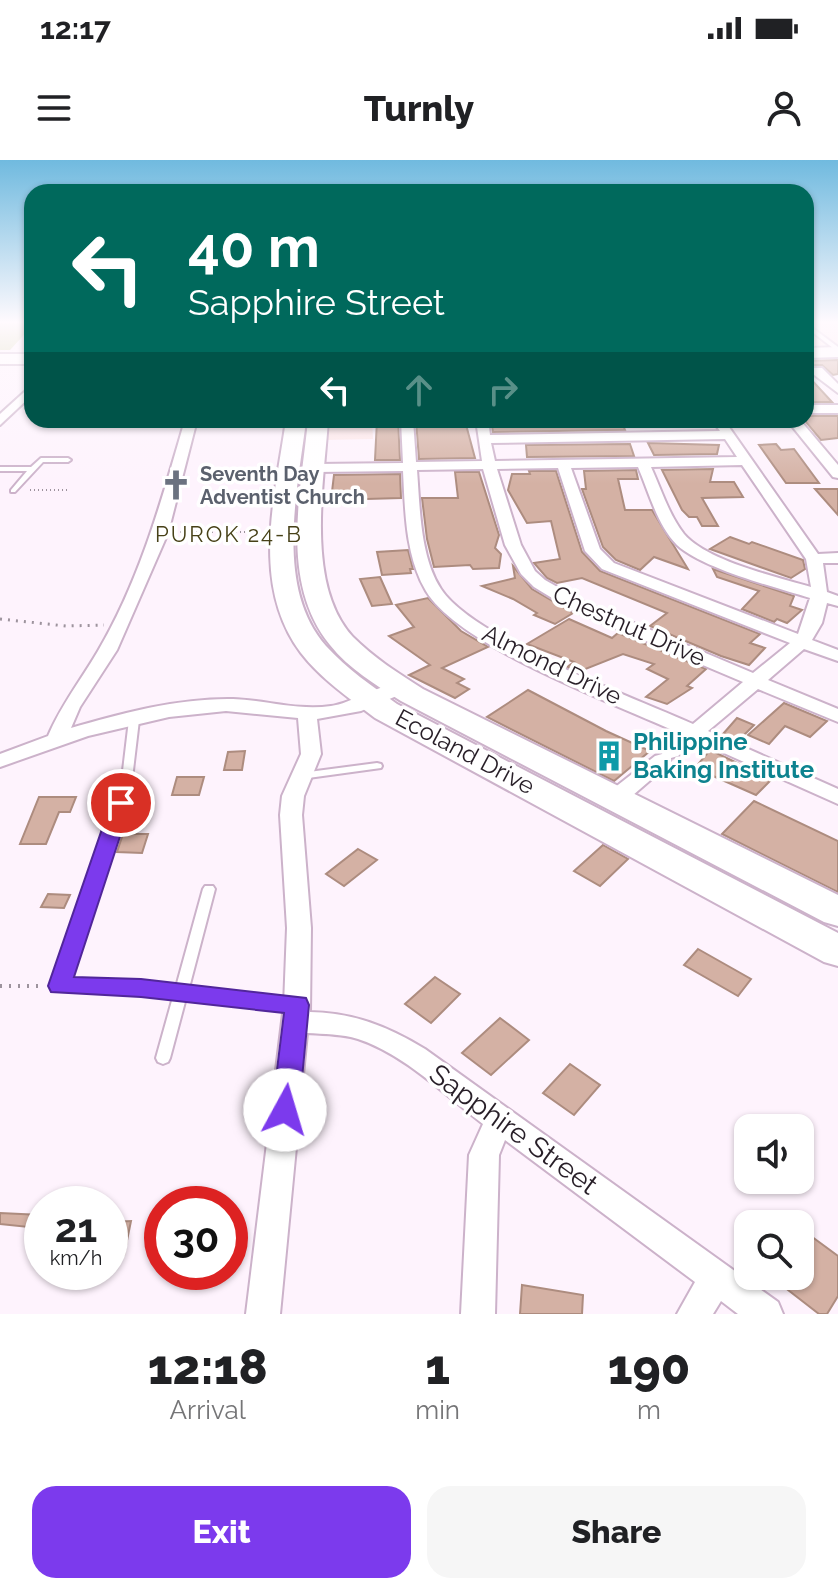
<!DOCTYPE html>
<html lang="en">
<head>
<meta charset="utf-8">
<style>
  :root { --surface:#fff; --page:#f6f6f6; --text:#202124; --muted:#757577; --accent:#7c3aed }
  body { margin:0; font-family:Raleway,sans-serif; background:var(--page); color:var(--text); height:100vh; display:flex; flex-direction:column; font-size:30px; white-space:nowrap }
  * { box-sizing:border-box; margin:0 }
  p { font-size:26px; color:var(--muted) }
  .icon { flex:none; width:44px; height:44px; fill:none; stroke:currentColor; stroke-width:2; stroke-linecap:round; stroke-linejoin:round }
  .map { position:relative; height:1154px; overflow:hidden }
  .panel { display:flex; flex-direction:column; background:var(--surface); flex:1 }
  .panel>* { flex:none }
  .banner { position:absolute; left:24px; top:24px; width:790px; height:244px; border-radius:24px; box-shadow:0 2px 6px #0004; background:#00695c; color:#fff; overflow:hidden }
  .tools { position:absolute; left:734px; top:954px; display:grid; gap:16px }
  .tools a { display:grid; place-items:center; width:80px; height:80px; border-radius:16px; background:var(--surface); box-shadow:0 2px 6px #0004; font-size:40px }
  .speed { position:absolute; left:24px; top:1026px; display:flex; gap:16px; font-size:40px; font-weight:700; text-align:center }
  .speed>* { display:grid; place-content:center; width:104px; height:104px; border-radius:50%; background:var(--surface); box-shadow:0 2px 6px #0004; line-height:1 }
  .speed small { font-size:20px; font-weight:400 }
  .speed .limit { border:12px solid #d22; background:#fff; color:#111 }
  .pin { position:absolute; display:grid; place-items:center; width:68px; height:68px; color:#fff; margin:-34px; border:4px solid #fff; border-radius:50%; box-shadow:0 2px 8px #0007 }
  .me { position:absolute; width:88px; margin:-44px; rotate:6deg; stroke-linejoin:round; filter:drop-shadow(0 0 6px #0008) }
  .turn { display:flex; align-items:center; gap:28px; height:168px; padding:0 32px; font-size:36px }
  .turn .icon { width:104px; height:104px; stroke-width:2.5 }
  .turn b { display:block; font-size:56px; line-height:68px }
  .lanes { display:flex; align-items:center; height:76px; padding:0 32px; background:#0003; justify-content:center; gap:40px; direction:ltr }
  .lanes .off { opacity:.35 }
  .eta { display:flex; justify-content:space-evenly; align-items:center; height:136px; text-align:center }
  .eta b { font-size:48px; font-weight:800; line-height:56px }
  .primary-button { display:flex; gap:16px; margin-top:auto; padding:16px 32px }
  .primary-button a { flex:1; height:92px; border-radius:24px; background:var(--accent); color:#fff; font-size:32px; font-weight:800; line-height:92px; text-align:center }
  .primary-button a+a { background:var(--page); color:var(--text) }
  .status { display:flex; justify-content:space-between; align-items:center; height:56px; padding:0 40px; background:var(--surface); direction:ltr }
  .status svg { height:22px; fill:currentColor }
  header { display:flex; justify-content:space-between; align-items:center; height:104px; padding:0 32px; background:var(--surface); font-size:36px; font-weight:800 }
  .map>svg:first-child { display:block }
  .commercial { fill:#fce7e9 }
  .green { fill:#d0d3a2 }
  .building { fill:#d4b1a4; stroke:#ad8c7f; stroke-width:2 }
  .lines { fill:none; stroke-linecap:round; stroke-linejoin:round }
  .lane-casing { stroke:#ccb2ca; stroke-width:4 }
  .street-casing { stroke:#ccb2ca; stroke-width:4 }
  .secondary-casing { stroke:#ccb2ca; stroke-width:4 }
  .primary-casing { stroke:#ccb2ca; stroke-width:4 }
  .path-far2 { stroke:#9d939d; stroke-width:2; stroke-dasharray:1 3; stroke-linecap:butt }
  .path-far1 { stroke:#9d939d; stroke-width:3; stroke-dasharray:2 6; stroke-linecap:butt }
  .path { stroke:#9d939d; stroke-width:4; stroke-dasharray:2 7; stroke-linecap:butt }
  .lane { fill:#fff; fill-rule:evenodd }
  .street { fill:#fff; fill-rule:evenodd }
  .secondary { fill:#fff; fill-rule:evenodd }
  .primary { fill:#fff; fill-rule:evenodd }
  .route { fill:#7c3aed; stroke:#51269a; stroke-width:2 }
  .labels { text-anchor:middle; stroke-width:7; stroke-linejoin:round; paint-order:stroke }
  .far-worship-label { font-size:20px; font-weight:bold; fill:#5b616d; stroke:#fff; text-anchor:start }
  .far-neighbourhood-label { font-size:22px; letter-spacing:2px; fill:#474118; stroke:#fff }
  .street-label { font-size:24px; fill:#271e27; stroke:#fff }
  .culture-label { font-size:24px; font-weight:bold; fill:#0d838f; stroke:#fff; text-anchor:start }
  .near-street-label { font-size:28px; fill:#271e27; stroke:#fff }
</style>
</head>
<body>
<div class="status"><b>12:17</b><svg viewBox="0 0 49 12"><path d="M0 12V9h3v3zM5 12V6h3v6zM10 12V3h3v9zM15 12V0h3v12zM26 1h20v11H26zM47 4h2v5h-2z"/></svg></div>
<header><svg class="icon" aria-label="menu" viewBox="0 0 24 24"><path d="M4 6h16M4 12h16M4 18h16"/></svg>Turnly<svg class="icon" aria-label="person" viewBox="0 0 24 24"><circle cx="12" cy="8" r="4"/><path d="M4 21q1-7 8-7t8 7"/></svg></header>
<div class="map">
<svg width="838" height="1154" viewBox="0 0 838 1154">
  <rect width="100%" height="100%" fill="#fef3fd"/>
  <g class="commercial">
    <rect x="806" y="163" width="32" height="22"/>
    <path d="M325,260H372L373,279L324,280Z"/>
  </g>
  <path class="green" d="M0,163H32V166L10,190H0Z"/>
  <g class="building">
    <path d="M838,200V214L833,215L822,205H814L811,215H807L832,242H806V201Z"/>
    <path d="M806,256H838V278L821,280L806,262Z"/>
    <path d="M377,260H398L400,300H375Z"/>
    <path d="M416,260L465,261L475,298L419,299Z"/>
    <path d="M491,260H621L625,270L493,272Z"/>
    <path d="M648,283L719,285L717,294L654,295Z"/>
    <path d="M630,284L634,296L527,297L526,285Z"/>
    <path d="M776,284L781,290L794,289L819,323H786L759,285Z"/>
    <path d="M713,309L710,322H734L743,337L702,338L718,366H702L697,357H689L682,350L662,310Z"/>
    <path d="M636,310L638,319H618L625,350H652L688,409L654,397L640,410L616,400L603,387L582,329H586L584,311Z"/>
    <path d="M529,311H556L582,392L600,411L760,474L750,483L765,488L749,505L721,496L650,466L667,453L582,418L557,423L547,418L534,403L560,399L551,361L527,363L508,330L512,314H530Z"/>
    <path d="M455,312H479L499,375L495,388L501,394L499,408L473,409L470,405L434,407L427,379L422,338H458Z"/>
    <path d="M400,314L401,338L331,340L334,315Z"/>
    <path d="M815,329H838V355Z"/>
    <path d="M730,377L749,384L752,382L803,400L805,409L791,418L710,389Z"/>
    <path d="M408,390L413,409H410L411,413L382,415L377,392Z"/>
    <path d="M513,406L532,429L573,453L555,464L534,455L537,453L513,439L482,426L515,418Z"/>
    <path d="M713,409L794,436L790,446L802,450L787,463L777,459L774,462L742,449L759,431L717,417Z"/>
    <path d="M380,417L392,444L372,446L360,419Z"/>
    <path d="M428,438L461,471L488,487L442,508L464,519L457,523L469,529L455,538L409,515L430,505L389,476L414,467L396,445Z"/>
    <path d="M569,459L612,478L618,473L706,509L687,526L692,528L667,544L646,537L668,519L647,509L654,504L623,494L578,512L567,507L574,502L527,484Z"/>
    <path d="M528,530L606,571L650,591L614,621L487,557Z"/>
    <path d="M784,543L827,561L810,577L785,566L769,584L748,575Z"/>
    <path d="M737,558L754,565L738,581L723,574Z"/>
    <path d="M710,590L752,610L773,618L756,635L695,608Z"/>
    <path d="M245,591L242,610H224L228,592Z"/>
    <path d="M177,617H204L199,635H172Z"/>
    <path d="M39,637H76L70,652H59L46,684H20Z"/>
    <path d="M754,641L838,681V732L722,674Z"/>
    <path d="M123,674H148L142,693L117,692Z"/>
    <path d="M603,685L628,699L600,726L574,711Z"/>
    <path d="M358,689L377,700L344,726L326,714Z"/>
    <path d="M48,734L70,735L64,748L41,747Z"/>
    <path d="M698,789L751,819L738,836L684,805Z"/>
    <path d="M435,817L460,834L431,863L405,844Z"/>
    <path d="M500,858L529,880L491,915L462,893Z"/>
    <path d="M570,904L600,925L574,955L543,933Z"/>
    <path d="M0,1053L41,1055L38,1068L0,1064Z"/>
    <path d="M131,1061L124,1095L110,1096V1062Z"/>
    <path d="M800,1068L838,1096V1136L827,1154H819L770,1116H800Z"/>
    <path d="M522,1125L583,1135L582,1154H520Z"/>
  </g>
  <g class="lines">
    <g class="lane-casing">
      <g id="lane">
        <path d="M806,163L838,187V192L806,167Z"/>
        <path d="M41,298H68L71,300L68,302H43L15,332H11V330L27,311H0V307H31Z"/>
        <path d="M134,557L139,560L132,619L67,821L141,823L176,827L203,729L205,726H213L215,729L189,828L295,840L300,841L302,845L300,849L295,850L186,838L170,898L168,902L163,904L158,902L156,898L173,837L141,833L59,831L54,830L52,826L122,619L129,560Z"/>
        <path d="M377,603L381,604L382,606L381,608L301,619L296,616L301,613Z"/>
      </g>
    </g>
    <g class="street-casing">
      <g id="street">
        <path d="M814,208H822L838,224V233L813,214Z"/>
        <path d="M32,225V235L0,265V254Z"/>
        <rect x="806" y="245" width="32" height="8"/>
        <path d="M185,260H197L168,373L117,490L80,547L71,568C122,553 179,538 233,539C266,540 298,551 331,546C352,544 387,519 406,524L408,528L406,532L361,551L317,559L321,594L304,636L302,655L311,768L310,852C354,853 387,866 425,889L778,1142L783,1154H738L721,1141L713,1154H677L695,1122L505,980L499,995L495,1154H461L469,995L483,964C445,935 404,894 358,879C342,874 324,874 307,873L280,1154H246L284,845L287,768L280,655L282,636L301,594L298,558L226,551L169,557L88,576L0,607V594L48,576C61,545 81,520 98,491C140,420 162,339 185,260Z"/>
        <path d="M401,260H413L416,302L482,301L476,260H488L490,275L720,271L712,260H724L818,394L838,393V403H823L827,432L838,436V446L827,443L822,463L812,480L838,490V501L804,489L768,520L838,549V562L758,529L708,571L838,629V644L697,581L678,596L671,598L669,604L625,642H609L606,637L609,632L655,596L662,594L664,588L681,574C618,545 459,487 426,431C405,396 405,349 403,311L316,312L309,308L316,304L403,303ZM725,279L737,297L495,301L491,283ZM742,305L806,399L811,427C777,417 707,401 684,374C669,355 661,329 651,307ZM638,307C649,332 657,365 677,385C703,409 775,427 810,438L798,474L614,403L600,389L571,308ZM558,308L585,391L602,409L790,483L753,513L582,441L545,420L535,411L521,385L497,309ZM483,309L505,385L521,414L534,427L570,449L743,522L693,564C633,537 474,479 441,429C420,397 420,348 417,310Z"/>
        <path d="M787,260H800L838,305V318L833,317Z"/>
      </g>
    </g>
    <g class="secondary-casing">
      <path id="secondary" d="M838,187V197L806,198V188Z"/>
    </g>
    <g class="primary-casing">
      <g id="primary">
        <rect x="0" y="194" width="32" height="10"/>
        <path d="M286,260H306C298,330 274,427 326,486C347,509 372,526 397,544L838,773V806L824,802L375,558C349,538 321,519 301,493C250,425 275,337 286,260Z"/>
        <path d="M308,260H328C324,324 305,425 353,477C374,498 398,513 423,529L838,735V766L824,762L401,541C376,525 349,509 330,485C279,422 301,333 308,260Z"/>
      </g>
    </g>
    <g class="path-far2">
      <path d="M30,330H70"/>
      <path d="M176,372H264"/>
    </g>
    <path class="path-far1" d="M0,459L66,466L104,465"/>
    <path class="path" d="M0,826H44"/>
    <use href="#lane" class="lane"/>
    <use href="#street" class="street"/>
    <use href="#secondary" class="secondary"/>
    <use href="#primary" class="primary"/>
  </g>
  <linearGradient id="sky" x2="0" y2="1"><stop stop-color="#70badf"/><stop offset="0.5" stop-color="#fffafe"/><stop offset="1" stop-color="#fffafe" stop-opacity="0"/></linearGradient>
  <rect width="838" height="324" fill="url(#sky)"/>
  <path class="route" d="M121,637L131,643L74,817L141,819L306,838L309,845L299,950L295,958L285,962L276,958L272,950L284,853L141,837L51,832L48,826L111,643Z"/>
  <defs>
    <g id="church-bare" transform="scale(2.4)"><path d="M-1.2-6h2.4v3.5h3.3v2.4h-3.3V6h-2.4V-.1h-3.3v-2.4h3.3Z" fill="#6b7280" stroke="#fff" stroke-width="2.5" paint-order="stroke"/></g>
    <g id="building-bare" transform="scale(2.4)"><path d="M-4-6H4V6H1V3H-1V6H-4ZM-2.5-4.3h1.7v1.8h-1.7ZM.8-4.3h1.7v1.8H.8ZM-2.5-1h1.7V.8h-1.7ZM.8-1h1.7V.8H.8Z" fill="#0f9aa8" stroke="#fff" stroke-width="2.5" paint-order="stroke"/></g>
  </defs>
  <g fill-rule="evenodd">
    <use href="#church-bare" x="176" y="325"/>
    <use href="#building-bare" x="609" y="596"/>
  </g>
  <g class="labels">
    <g class="far-worship-label">
      <text x="200" y="321">Seventh Day<tspan x="200" dy="23">Adventist Church</tspan></text>
    </g>
    <g class="far-neighbourhood-label">
      <text x="229" y="382">PUROK 24-B</text>
    </g>
    <g class="street-label">
      <text transform="translate(629 466) rotate(24)" y="8">Chestnut Drive</text>
      <text transform="translate(552 505) rotate(26)" y="8">Almond Drive</text>
      <text transform="translate(465 592) rotate(28)" y="8">Ecoland Drive</text>
    </g>
    <g class="culture-label">
      <text x="633" y="590">Philippine<tspan x="633" dy="28">Baking Institute</tspan></text>
    </g>
    <g class="near-street-label">
      <text transform="translate(514 969) rotate(36)" y="10">Sapphire Street</text>
    </g>
  </g>
</svg>
<div class="tools">
<a><svg class="icon" aria-label="sound" viewBox="0 0 24 24"><path d="M4 9h4l5-4v14l-5-4H4zM17 9q2 3 0 6"/></svg></a>
<a><svg class="icon" aria-label="search" viewBox="0 0 24 24"><circle cx="10" cy="10" r="6"/><path d="M15 15l6 6"/></svg></a>
</div>
<div class="speed"><div>21<small>km/h</small></div><div class="limit">30</div></div>
<div class="pin" style="left:121px;top:643px;background:#d93025"><svg class="icon" aria-label="arrive" viewBox="0 0 24 24"><path d="M6 21V4h12l-3 4 3 4H6"/></svg></div>
<svg class="me" style="left:285px;top:950px" viewBox="-20 -20 40 40"><circle r="19" fill="#fff"/><path d="M0-13L10 11 0 6-10 11z" fill="#7c3aed"/></svg>
<div class="banner">
<div class="turn"><svg class="icon" aria-label="left" viewBox="0 0 24 24"><path d="M17 20v-9H6M10 6l-5 5 5 5"/></svg><div><b>40 m</b>Sapphire Street</div></div>
<div class="lanes"><svg class="icon" aria-label="left" viewBox="0 0 24 24"><path d="M17 20v-9H6M10 6l-5 5 5 5"/></svg><svg class="icon off" aria-label="ahead" viewBox="0 0 24 24"><path d="M12 20V5M6 11l6-6 6 6"/></svg><svg class="icon off" aria-label="right" viewBox="0 0 24 24"><path d="M7 20v-9h11M14 6l5 5-5 5"/></svg></div>
</div>
</div>
<section class="panel">
<div class="eta">
<div><b>12:18</b><p>Arrival</p></div>
<div><b>1</b><p>min</p></div>
<div><b>190</b><p>m</p></div>
</div>
<div class="primary-button"><a>Exit</a><a>Share</a></div>
</section>
</body>
</html>
